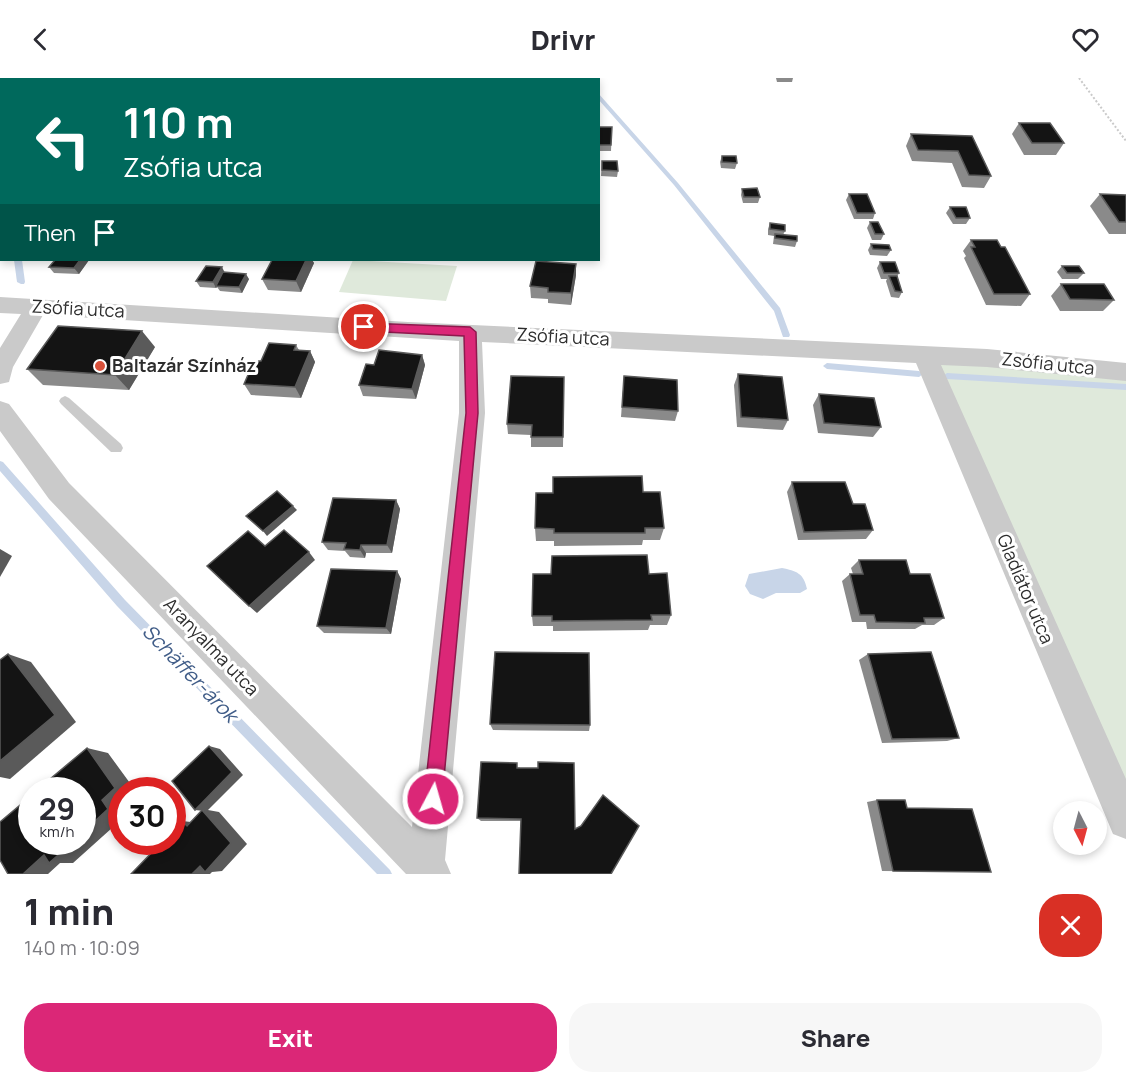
<!DOCTYPE html>
<html lang="en">
<head>
<meta charset="utf-8">
<style>
  :root { --surface:#fff; --page:#f7f7f7; --text:#2b2b33; --muted:#7c7c81; --accent:#db2777 }
  body { margin:0; font-family:Manrope,sans-serif; background:var(--page); color:var(--text); height:100vh; display:flex; flex-direction:column; font-size:22px; white-space:nowrap }
  * { box-sizing:border-box; margin:0 }
  p { font-size:20px; color:var(--muted) }
  .icon { flex:none; width:33px; height:33px; fill:none; stroke:currentColor; stroke-width:2; stroke-linecap:round; stroke-linejoin:round }
  .map { position:relative; height:796px; overflow:hidden }
  .details { display:flex; flex-direction:column; background:var(--surface); flex:1 }
  .details>* { flex:none }
  .banner { position:absolute; left:0px; top:0px; width:600px; height:183px; box-shadow:0 3px 9px #0003; background:#00695c; color:#fff; overflow:hidden }
  .needle { width:39px; rotate:174deg }
  .fabs { position:absolute; left:1053px; top:723px; display:grid; gap:12px }
  .fabs a { display:grid; place-items:center; width:54px; height:54px; border-radius:50%; background:var(--surface); box-shadow:0 3px 9px #0003; font-size:30px }
  .speed { position:absolute; left:18px; top:699px; display:flex; gap:12px; font-size:30px; font-weight:700; text-align:center }
  .speed>* { display:grid; place-content:center; width:78px; height:78px; border-radius:50%; background:var(--surface); box-shadow:0 3px 9px #0003; line-height:1 }
  .speed small { font-size:15px; font-weight:400 }
  .speed .limit { border:9px solid #d22; background:#fff; color:#111 }
  .pin { position:absolute; display:grid; place-items:center; width:51px; height:51px; color:#fff; margin:-26px; border:3px solid #fff; border-radius:50%; box-shadow:0 2px 6px #0007 }
  .me { position:absolute; width:66px; margin:-33px; rotate:6deg; stroke-linejoin:round; filter:drop-shadow(0 0 4px #0008) }
  .turn { display:flex; align-items:center; gap:21px; height:126px; padding:0 24px; font-size:27px }
  .turn .icon { width:78px; height:78px; stroke-width:2.5 }
  .turn b { display:block; font-size:42px; line-height:51px }
  .then { display:flex; align-items:center; height:57px; padding:0 24px; background:#0003; gap:12px; font-size:22px }
  .round { display:grid; place-items:center; flex:none; width:63px; height:63px; border-radius:24px; background:var(--page) }
  .summary { display:flex; align-items:center; justify-content:space-between; height:102px; padding:0 24px }
  h1 { font-size:36px; font-weight:800; line-height:45px }
  .button { display:flex; gap:12px; margin-top:auto; padding:12px 24px }
  .button a { flex:1; height:69px; border-radius:24px; background:var(--accent); color:#fff; font-size:24px; font-weight:800; line-height:69px; text-align:center }
  .button a+a { background:var(--page); color:var(--text) }
  header { display:flex; justify-content:space-between; align-items:center; height:78px; padding:0 24px; background:var(--surface); font-size:27px; font-weight:800 }
  .map>svg:first-child { display:block }
  .green { fill:#dfe9db }
  .water { fill:#c8d5e8 }
  .lines { fill:none; stroke-linecap:round; stroke-linejoin:round }
  .stream { fill:#c8d5e8; fill-rule:evenodd }
  .path { stroke:#cacaca; stroke-width:2; stroke-dasharray:2 2; stroke-linecap:butt }
  .lane { fill:#cacaca; fill-rule:evenodd }
  .street { fill:#cacaca; fill-rule:evenodd }
  .wall { fill:#8a8a8a }
  .shaded-wall { fill:#5a5a5a }
  .building { fill:#141414; stroke:#5a5a5a; stroke-width:1.5 }
  .route { fill:#db2777; stroke:#8e194d; stroke-width:1.5 }
  .poi-dot { fill:#d8503a; stroke:#fff; stroke-width:2 }
  .labels { text-anchor:middle; stroke-width:6; stroke-linejoin:round; paint-order:stroke }
  .street-label { font-size:18px; fill:#2d2d2d; stroke:#fff }
  .poi-label { font-size:18px; font-weight:bold; fill:#2d2d2d; stroke:#fff; text-anchor:start }
  .water-label { font-size:20px; font-style:italic; fill:#415d88; stroke:#fff }
</style>
</head>
<body>
<header><svg class="icon" aria-label="back" viewBox="0 0 24 24"><path d="M15 5l-7 7 7 7"/></svg>Drivr<svg class="icon" aria-label="heart" viewBox="0 0 24 24"><path d="M12 20l-8-8c-3-5 5-10 8-4 3-6 11-1 8 4z"/></svg></header>
<div class="map">
<svg width="1126" height="796" viewBox="0 0 1126 796">
  <rect width="100%" height="100%" fill="#fff"/>
  <g class="green">
    <path d="M0,0H222L2,2V153Z"/>
    <path d="M353,182L457,188L446,223L339,214Z"/>
    <path d="M925,278L1126,293V743Z"/>
  </g>
  <path class="water" d="M782,490C796,493 804,495 807,511L800,515H776L763,521L750,516L745,508L749,496Z"/>
  <g class="lines">
    <g class="stream">
      <path d="M138,0H144L143,2H138Z"/>
      <path d="M582,0H588V2H583Z"/>
      <path d="M598,15L678,105L780,230L790,257L789,259H783L774,233L674,107L598,21Z"/>
      <path d="M14,182H22L25,204L24,206H21L17,204Z"/>
      <path d="M827,285L919,293L923,296L919,299L827,291L823,288Z"/>
      <path d="M947,295L1126,306V312L947,301L943,298Z"/>
      <path d="M0,383L3,384L125,522L390,792L392,796H377L117,528L0,393Z"/>
    </g>
    <g class="path">
      <path d="M56,0L59,2"/>
      <path d="M1079,0L1126,63"/>
    </g>
    <path class="lane" d="M65,318L69,320L121,366L123,370L121,374H111L61,326L59,323L61,320Z"/>
    <path class="street" d="M0,219L408,244L987,271L1126,285V303L987,289L941,287L1126,701V761L1113,756L916,285L482,264L485,335L445,782L451,796H406L49,421L0,353V323L9,326L69,405L412,749L459,335V263L43,237L13,289L9,304L0,306V270L21,236L0,235Z"/>
  </g>
  <g class="wall">
    <path d="M240,0H273L272,2H241Z"/>
    <path d="M776,0H793L792,4H777Z"/>
    <path d="M1019,45L1064,65L1056,77H1024L1012,56Z"/>
    <path d="M598,49H612L611,73H598Z"/>
    <path d="M911,56L972,58L991,98L984,110L962,109L952,85L912,83L906,68Z"/>
    <path d="M722,78L737,85L735,91L721,90L720,84Z"/>
    <path d="M602,83L618,93L617,99L601,98Z"/>
    <path d="M742,111L760,119L758,125H743L741,117Z"/>
    <path d="M849,116L875,135L873,141H854L846,122Z"/>
    <path d="M1100,116L1126,117V156H1109L1090,128Z"/>
    <path d="M950,129L970,140L966,146H953L946,135Z"/>
    <path d="M870,144L884,156L881,162H872L867,150Z"/>
    <path d="M770,145L785,153L783,157L797,163L795,169L773,166L774,158L768,157V151Z"/>
    <path d="M971,162L1030,216L1021,228L986,227L964,180L966,178L963,173Z"/>
    <path d="M871,166L891,172L887,178L870,177L868,172Z"/>
    <path d="M55,182H89L79,196L54,195L49,189Z"/>
    <path d="M272,182H312L314,185L301,214L268,212L262,201Z"/>
    <path d="M880,184L899,195L897,199L902,214L899,220L891,219L886,203L887,201H881L877,190Z"/>
    <path d="M576,186V197L571,227L548,225V221L531,220L530,208Z"/>
    <path d="M1062,188L1084,195L1078,201H1062L1057,194Z"/>
    <path d="M225,194L249,201L242,215L220,213L217,209L216,210L200,209L196,203Z"/>
    <path d="M1061,206L1114,222L1103,233H1060L1051,218Z"/>
    <path d="M296,267L299,272L310,273L315,284L301,320L251,317L244,306L261,283Z"/>
    <path d="M155,269L129,312L43,307L27,291Z"/>
    <path d="M422,277L425,287L416,321L363,318L359,307L374,287Z"/>
    <path d="M738,296L788,342L783,352L737,349L734,307Z"/>
    <path d="M624,298L678,333L675,343L621,339Z"/>
    <path d="M564,299L563,369H531V357L508,356L507,346Z"/>
    <path d="M819,316L881,349L873,359L818,355L813,327Z"/>
    <path d="M792,404L853,426L873,452L866,461L798,462L787,414Z"/>
    <path d="M643,414L664,450L660,462H643L642,467L554,468V463H536L535,450Z"/>
    <path d="M396,422L400,431L392,475H366L365,480L350,479L345,473L328,472L322,464Z"/>
    <path d="M859,482L910,496L944,540L934,547H922L915,551H867L866,544H852L842,503L850,496H853L851,490Z"/>
    <path d="M397,493L401,501L391,556L324,555L317,548Z"/>
    <path d="M649,496L671,537L667,547H650L648,552L553,553V548H533L532,538Z"/>
    <path d="M868,576L959,660L947,663L882,665L859,582Z"/>
    <path d="M490,646L590,647L589,653L493,652Z"/>
    <path d="M519,689L575,751L611,796L521,743H481L477,740Z"/>
    <path d="M877,722L907,730L991,794L882,793L867,724Z"/>
  </g>
  <g class="shaded-wall">
    <path d="M2,51V83L0,84V52Z"/>
    <path d="M80,182H89L79,196L74,190Z"/>
    <path d="M306,182H312L314,185L301,214L296,203Z"/>
    <path d="M576,186V197L571,227V215Z"/>
    <path d="M222,189L225,195L216,208L217,209L216,210L213,204Z"/>
    <path d="M246,196L249,201L242,215L239,209Z"/>
    <path d="M142,253L155,269L129,312L115,297Z"/>
    <path d="M310,273L315,284L301,320L295,309Z"/>
    <path d="M422,277L425,287L416,321L412,311Z"/>
    <path d="M396,422L400,431L392,475L387,467Z"/>
    <path d="M293,428L297,432L267,458L263,453Z"/>
    <path d="M361,467L366,475L365,480L360,472Z"/>
    <path d="M0,471L12,478L0,499Z"/>
    <path d="M309,474L315,482L257,535L249,528Z"/>
    <path d="M397,493L401,501L391,556L386,550Z"/>
    <path d="M8,576L31,584L76,644L10,701L0,699V683Z"/>
    <path d="M209,668L220,671L243,697L208,732L219,734L247,766L222,793L212,794L210,796H192L204,733L195,732Z"/>
    <path d="M87,670L108,675L135,712H122V741L73,785H60L48,796H23L44,777L73,764H82V755L102,722Z"/>
    <path d="M182,743L200,745L187,748Z"/>
  </g>
  <g class="building">
    <path d="M0,0H38V2H2V51L0,52Z"/>
    <path d="M365,0H383V2H364Z"/>
    <path d="M1019,45H1050L1064,65H1032Z"/>
    <path d="M598,49H612L611,67H598Z"/>
    <path d="M911,56L972,58L991,98L969,97L958,73L918,72Z"/>
    <path d="M722,78H736L737,85L722,84Z"/>
    <path d="M602,83H617L618,93L602,92Z"/>
    <path d="M757,110L760,119H744L742,111Z"/>
    <path d="M849,116H867L875,135H857Z"/>
    <path d="M1100,116L1126,117V144H1119Z"/>
    <path d="M950,129H966L970,140H956Z"/>
    <path d="M870,144H878L884,156H875Z"/>
    <path d="M770,145L785,147V153L770,151Z"/>
    <path d="M775,156L797,158V163L775,160Z"/>
    <path d="M971,162H997L1001,169H1005L1030,216H994L971,169H975Z"/>
    <path d="M871,166L889,167L891,172L873,171Z"/>
    <path d="M55,182H80L74,190L49,189Z"/>
    <path d="M272,182H306L296,203L262,201Z"/>
    <path d="M536,183L576,186L571,215L548,214V210L530,208Z"/>
    <path d="M880,184H895L899,195H884Z"/>
    <path d="M206,188L222,189L213,204L196,203Z"/>
    <path d="M1062,188H1079L1084,195H1067Z"/>
    <path d="M223,194L246,196L239,209L216,208Z"/>
    <path d="M889,198H897L902,214L895,213Z"/>
    <path d="M1061,206H1104L1114,222L1070,221Z"/>
    <path d="M58,248L142,253L115,297L27,291Z"/>
    <path d="M269,265L296,267L294,272L310,273L295,309L244,306L254,283H261Z"/>
    <path d="M379,272L422,277L412,311L359,307L366,286L374,287Z"/>
    <path d="M738,296L782,299L788,342L741,339Z"/>
    <path d="M511,298L564,299L563,359H531L532,347L507,346Z"/>
    <path d="M624,298L677,302L678,333L622,329Z"/>
    <path d="M819,316L874,320L881,349L824,345Z"/>
    <path d="M642,398L643,414H660L664,450H645V455H554V451L535,450L536,415H553V399Z"/>
    <path d="M792,404H845L853,426H865L873,452L804,454Z"/>
    <path d="M277,413L293,428L263,453L246,438Z"/>
    <path d="M333,420L396,422L387,467H361L360,472L344,471L346,465L322,464Z"/>
    <path d="M284,452L309,474L249,528L207,488L248,453L265,468Z"/>
    <path d="M647,477L649,496L667,495L671,537H651L652,542L552,543V538H532L533,496H551L552,478Z"/>
    <path d="M859,482H906L910,496H930L944,540H924L925,545L876,544L874,537H860L850,496H863Z"/>
    <path d="M331,491L397,493L386,550L317,548Z"/>
    <path d="M495,574L589,575L590,647L490,646Z"/>
    <path d="M931,574L959,660L892,661L868,576Z"/>
    <path d="M8,576L55,637L0,683V582Z"/>
    <path d="M209,668L232,694L195,732L172,703Z"/>
    <path d="M87,670L115,710L102,722L108,731L82,755V712H37Z"/>
    <path d="M481,684L517,685V690H538V684L574,685L575,751L581,748L603,717L639,748L611,796H519L521,741L477,740Z"/>
    <path d="M32,717V764H73L49,785L44,777L23,796H8L0,782V744Z"/>
    <path d="M877,722H905L907,730L972,731L991,794L893,793Z"/>
    <path d="M202,732L231,765L205,794L200,788L192,796H131L162,764H172V753L182,743L187,748Z"/>
  </g>
  <path class="route" d="M364,245L470,249L476,254L478,335L442,721L439,727L433,730L426,727L424,721L466,335L464,258L364,253L358,249Z"/>
  <circle class="poi-dot" cx="100" cy="288" r="6"/>
  <g class="labels">
    <g class="street-label">
      <text transform="translate(78 231) rotate(3)" y="6">Zsófia utca</text>
      <text transform="translate(563 259) rotate(3)" y="6">Zsófia utca</text>
      <text transform="translate(1048 286) rotate(6)" y="6">Zsófia utca</text>
      <text transform="translate(1025 511) rotate(67)" y="6">Gladiátor utca</text>
      <text transform="translate(211 569) rotate(46)" y="6">Aranyalma utca</text>
    </g>
    <g class="poi-label">
      <text x="112" y="294">Baltazár Színház</text>
    </g>
    <g class="water-label">
      <text transform="translate(190 595) rotate(46)" y="7">Schäffer-árok</text>
    </g>
  </g>
</svg>
<div class="fabs">
<a><svg class="needle" viewBox="-14 -14 28 28"><path d="M0-13l5 13h-10z" fill="#e53935"/><path d="M0 13l5-13h-10z" fill="#7c7c81"/></svg></a>
</div>
<div class="speed"><div>29<small>km/h</small></div><div class="limit">30</div></div>
<div class="pin" style="left:364px;top:249px;background:#d93025"><svg class="icon" aria-label="arrive" viewBox="0 0 24 24"><path d="M6 21V4h12l-3 4 3 4H6"/></svg></div>
<svg class="me" style="left:433px;top:721px" viewBox="-20 -20 40 40"><circle r="17" fill="#db2777" stroke="#fff" stroke-width="3"/><path d="M0-11L8 9 0 5-8 9z" fill="#fff"/></svg>
<div class="banner">
<div class="turn"><svg class="icon" aria-label="left" viewBox="0 0 24 24"><path d="M17 20v-9H6M10 6l-5 5 5 5"/></svg><div><b>110 m</b>Zsófia utca</div></div>
<div class="then">Then<svg class="icon" aria-label="arrive" viewBox="0 0 24 24"><path d="M6 21V4h12l-3 4 3 4H6"/></svg></div>
</div>
</div>
<section class="details">
<div class="summary"><div><h1>1 min</h1><p>140 m · 10:09</p></div><a class="round" style="background:#d93025;color:#fff"><svg class="icon" aria-label="close" viewBox="0 0 24 24"><path d="M6 6l12 12M18 6L6 18"/></svg></a></div>
<div class="button"><a>Exit</a><a>Share</a></div>
</section>
</body>
</html>
